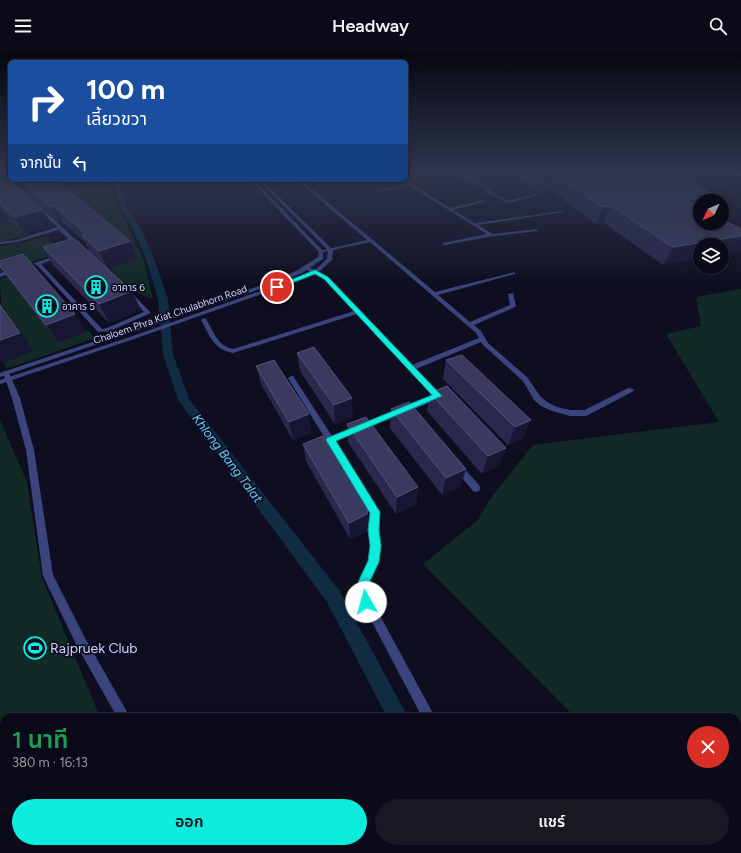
<!DOCTYPE html>
<html lang="th">
<head>
<meta charset="utf-8">
<style>
  :root { --surface:#0a0a18; --page:#181825; --text:#f1f3f6; --muted:#999aa2; --line:#2a2b37; --accent:#0ceddd }
  body { margin:0; font-family:Figtree,"Noto Sans Thai",sans-serif; background:var(--page); color:var(--text); height:100vh; display:flex; flex-direction:column; font-size:15px; white-space:nowrap }
  * { box-sizing:border-box; margin:0 }
  p { font-size:13px; color:var(--muted) }
  .icon { flex:none; width:22px; height:22px; fill:none; stroke:currentColor; stroke-width:2; stroke-linecap:round; stroke-linejoin:round }
  .map { position:relative; flex:1; overflow:hidden }
  .panel { position:absolute; left:0px; top:661px; width:741px; height:140px; display:flex; flex-direction:column; background:var(--surface); border-radius:12px 12px 0 0; box-shadow:0 2px 10px #0003,0 0 0 1px var(--line) }
  .panel>* { flex:none }
  .guide { position:absolute; left:8px; top:8px; width:400px; height:122px; border-radius:6px; box-shadow:0 2px 10px #0003,0 0 0 1px var(--line); background:#1a4fa0; color:#fff; overflow:hidden }
  .needle { width:26px; rotate:226deg }
  .buttons { position:absolute; left:693px; top:142px; display:grid; gap:8px }
  .buttons a { display:grid; place-items:center; width:36px; height:36px; border-radius:50%; background:var(--surface); box-shadow:0 2px 10px #0003,0 0 0 1px var(--line); font-size:20px }
  .pin { position:absolute; display:grid; place-items:center; width:34px; height:34px; color:#fff; margin:-17px; border:2px solid #fff; border-radius:50%; box-shadow:0 1px 4px #0007 }
  .me { position:absolute; width:44px; margin:-22px; rotate:353deg; stroke-linejoin:round; filter:drop-shadow(0 0 3px #0008) }
  .turn { display:flex; align-items:center; gap:14px; height:84px; padding:0 12px; font-size:18px }
  .turn .icon { width:52px; height:52px; stroke-width:2.5 }
  .turn b { display:block; font-size:28px; line-height:34px }
  .then { display:flex; align-items:center; height:38px; padding:0 12px; background:#0003; gap:8px; font-size:15px }
  .round { display:grid; place-items:center; flex:none; width:42px; height:42px; border-radius:21px; background:var(--page) }
  .head { display:flex; align-items:center; justify-content:space-between; height:68px; padding:0 12px }
  h1 { font-size:24px; font-weight:600; line-height:30px; color:#1e9e55 }
  .button { display:flex; gap:8px; margin-top:auto; padding:8px 12px }
  .button a { flex:1; height:46px; border-radius:24px; background:var(--accent); color:#111; font-size:16px; font-weight:600; line-height:46px; text-align:center }
  .button a+a { background:var(--page); color:var(--text) }
  header { display:flex; justify-content:space-between; align-items:center; height:52px; padding:0 12px; background:var(--surface); font-size:18px; font-weight:600 }
  .map>svg:first-child { display:block }
  .green { fill:#112a25 }
  .lines { fill:none; stroke-linecap:round; stroke-linejoin:round }
  .canal { fill:#0f2c43; fill-rule:evenodd }
  .minor { fill:#3b447d; fill-rule:evenodd }
  .tertiary { fill:#3b447d; fill-rule:evenodd }
  .wall { fill:#29284d }
  .shaded-wall { fill:#161633 }
  .building { fill:#3a3a60; stroke:#525279 }
  .route { fill:#0ceddd; stroke:#089a90 }
  .labels { text-anchor:middle; stroke-width:3.5; stroke-linejoin:round; paint-order:stroke }
  .far-poi-label { font-size:10px; fill:#cfd2fd; stroke:#0e0e20; text-anchor:start }
  .far-street-label { font-size:10px; fill:#cfd2fd; stroke:#0e0e20 }
  .water-label { font-size:13px; font-style:italic; fill:#63ccf7; stroke:#0e0e20 }
  .near-poi-label { font-size:14px; fill:#cfd2fd; stroke:#0e0e20; text-anchor:start }
</style>
</head>
<body>
<header><svg class="icon" aria-label="menu" viewBox="0 0 24 24"><path d="M4 6h16M4 12h16M4 18h16"/></svg>Headway<svg class="icon" aria-label="search" viewBox="0 0 24 24"><circle cx="10" cy="10" r="6"/><path d="M15 15l6 6"/></svg></header>
<div class="map">
<svg width="741" height="801" viewBox="0 0 741 801">
  <rect width="100%" height="100%" fill="#0e0e20"/>
  <g class="green">
    <path d="M99,130L108,132L144,209L153,247L131,238L105,212L129,204L22,138Z"/>
    <path d="M0,153L30,183L0,190Z"/>
    <path d="M46,184L62,200L0,220V194L17,192Z"/>
    <path d="M11,223L66,286L88,278L95,286L6,317L3,309L0,227Z"/>
    <path d="M741,237V801H709L705,797H737V665H575L423,512L478,468L490,447L533,393L719,370L666,282L701,274L696,245Z"/>
    <path d="M0,368L27,430L42,526L100,665H4V797H154L156,801H0Z"/>
  </g>
  <g class="lines">
    <g class="canal">
      <path d="M104,128H112L120,133L125,152L140,175L153,204L168,247L173,302L189,347L339,538L408,665H387L327,550L178,348L163,302L158,247L145,204L132,175L119,152L114,134Z"/>
      <path d="M454,797H477L478,801H455Z"/>
    </g>
    <g class="minor">
      <path d="M457,123H463L488,135L490,139L508,149L536,142L538,143L508,151L487,141L485,137Z"/>
      <path d="M297,128H301L435,240L515,220V222L438,243L470,270L510,253L508,242L513,241L516,254L515,255L474,273L481,279L488,291L527,325L540,344L547,350L557,355L570,358H585L628,336H630L634,338L632,340L586,364H570L552,359L541,354L534,348L523,329L483,293L481,290L416,317L441,342L442,344L441,346L335,389L379,460V478L381,494L378,510L369,529L368,537L371,547L435,665H422L361,549L358,537L359,528L368,509L371,494L369,478L371,461L288,326L291,324H293L332,384L433,343L357,262L233,301C213,297 210,284 201,268L204,266L206,267C213,278 217,294 233,297L354,259L324,227L305,217L304,216L307,214L328,225L412,313L479,286L476,281L370,190L319,201V199L367,188Z"/>
      <path d="M368,128H387L375,131Z"/>
      <path d="M401,128H406L450,156L484,148V150L453,158L475,171L562,159L564,160L478,173L493,182L536,177L538,178V179L488,185L445,193H443V191L487,182L410,134L378,140L376,139L407,132Z"/>
      <path d="M37,155H41L80,192V194H76L59,178L18,190L0,192V190L16,188L57,175L37,157Z"/>
      <path d="M58,203L63,204L41,212L102,277L107,276L144,260L127,242V240H131L151,261L110,279L98,280L37,213L32,212Z"/>
      <path d="M14,217L17,219L16,220L0,225V221Z"/>
      <path d="M4,319H6L9,321L20,346L34,398L53,523L85,586L130,665H117L77,594L43,524L26,398L12,346L3,321Z"/>
      <path d="M457,411L460,412L479,433L480,436L479,439L476,440L473,439L454,416L453,414L454,412Z"/>
      <path d="M178,797H192L194,801H180Z"/>
    </g>
    <g class="tertiary">
      <path d="M250,128H254L323,199V207L302,221L278,231L0,325V321L274,229L298,218L318,205L319,200Z"/>
      <path d="M258,128H262L333,198L332,208L320,219L293,231L134,287L0,332V328L130,285L289,229L316,217L327,207L328,198Z"/>
    </g>
  </g>
  <g class="wall">
    <path d="M516,123H621L624,125L700,149V171L741,177V198L739,200L663,213L604,171L596,172L551,138L538,140Z"/>
    <path d="M0,128L43,158L52,174L24,182L9,168L0,176Z"/>
    <path d="M20,128H56L130,189L138,206L108,217L90,201L86,191L63,171L60,172L28,143Z"/>
    <path d="M43,195L141,258L109,271L53,213Z"/>
    <path d="M0,209L75,262L86,280L58,291L9,227L0,214Z"/>
    <path d="M297,301L353,365L335,372L300,319Z"/>
    <path d="M462,303L524,386L508,393L443,327L446,308Z"/>
    <path d="M256,314L309,362L311,381L293,388L261,332Z"/>
    <path d="M430,341L499,414L482,422L427,359Z"/>
    <path d="M391,357L461,434L442,443L390,376Z"/>
    <path d="M347,372L418,435L416,452L396,462L348,390Z"/>
    <path d="M303,392L368,472V479L350,487L306,409Z"/>
  </g>
  <g class="shaded-wall">
    <path d="M551,123H556L551,138L538,140L542,124Z"/>
    <path d="M710,141L705,149H700V157L687,148L693,143Z"/>
    <path d="M0,153L9,168L0,176Z"/>
    <path d="M54,154L63,171L60,172L51,155Z"/>
    <path d="M611,154L604,171L596,172L603,155Z"/>
    <path d="M43,158L52,174L24,182L14,165Z"/>
    <path d="M741,184V198L739,200L722,203V193H700V207L663,213L673,195Z"/>
    <path d="M130,189L138,206L108,217L99,199Z"/>
    <path d="M132,239L141,258L109,271L99,252Z"/>
    <path d="M0,251L34,299L1,312L0,311Z"/>
    <path d="M75,262L86,280L58,291L46,273Z"/>
    <path d="M352,346L353,365L335,372L334,353Z"/>
    <path d="M309,362L311,381L293,388L289,370Z"/>
    <path d="M531,368L524,386L508,393L515,375Z"/>
    <path d="M506,396L499,414L482,422L488,404Z"/>
    <path d="M466,417L461,434L442,443L446,426Z"/>
    <path d="M418,435L416,452L396,462L397,445Z"/>
    <path d="M368,455V479L350,487L349,471Z"/>
  </g>
  <g class="building">
    <path d="M556,123H621L624,125L641,123H676L710,141L693,143L700,146L687,148L700,155V171H722V167L741,177V184L673,195L611,154L603,155Z"/>
    <path d="M0,128L4,131L12,129L43,158L14,165L0,152Z"/>
    <path d="M20,128H56L130,189L99,199L82,183L86,182L54,154L51,155Z"/>
    <path d="M74,186L132,239L99,252L43,195Z"/>
    <path d="M23,202L75,262L46,273L0,214V209Z"/>
    <path d="M0,253L20,281L0,288Z"/>
    <path d="M314,295L352,346L334,353L297,301Z"/>
    <path d="M462,303L531,368L515,375L446,308Z"/>
    <path d="M274,308L309,362L289,370L256,314Z"/>
    <path d="M447,334L506,396L488,404L430,341Z"/>
    <path d="M409,350L466,417L446,426L391,357Z"/>
    <path d="M366,365L418,435L397,445L347,372Z"/>
    <path d="M323,384L368,455L367,462L349,471L303,392Z"/>
  </g>
  <linearGradient id="sky" x2="0" y2="1"><stop stop-color="#080812"/><stop offset="0.52" stop-color="#30364e"/><stop offset="1" stop-color="#30364e" stop-opacity="0"/></linearGradient>
  <rect width="741" height="235" fill="url(#sky)"/>
  <path class="route" d="M315,218L328,225L442,344L336,389L380,460L379,478L381,494L379,510L370,529L369,537L372,550L371,554L366,555L362,554L357,537L359,528L368,509L370,494L368,478L370,461L326,388L327,386L432,343L324,227L315,222L279,236L273,235Z"/>
  <defs>
    <g id="building-ring" transform="scale(1.15)"><circle r="9.5" fill="#0e0e20" stroke="#0ceddd" stroke-width="1.5"/><path d="M-4-6H4V6H1V3H-1V6H-4ZM-2.5-4.3h1.7v1.8h-1.7ZM.8-4.3h1.7v1.8H.8ZM-2.5-1h1.7V.8h-1.7ZM.8-1h1.7V.8H.8Z" fill="#0ceddd"/></g>
    <g id="stadium-ring" transform="scale(1.15)"><circle r="9.5" fill="#0e0e20" stroke="#0ceddd" stroke-width="1.5"/><path d="M0-5a6.5 5 0 1 0 0 10a6.5 5 0 1 0 0-10ZM-3.5-1.8h7v3.6h-7Z" fill="#0ceddd"/></g>
  </defs>
  <g fill-rule="evenodd">
    <use href="#building-ring" x="96" y="235"/>
    <use href="#building-ring" x="47" y="254"/>
    <use href="#stadium-ring" x="35" y="596"/>
  </g>
  <g class="labels">
    <g class="far-poi-label">
      <text x="112" y="239">อาคาร 6</text>
      <text x="62" y="258">อาคาร 5</text>
    </g>
    <g class="far-street-label">
      <text transform="translate(170 262) rotate(-19)" y="4">Chaloem Phra Kiat Chulabhorn Road</text>
    </g>
    <g class="water-label">
      <text transform="translate(228 406) rotate(53)" y="5">Khlong Bang Talat</text>
    </g>
    <g class="near-poi-label">
      <text x="50" y="601">Rajpruek Club</text>
    </g>
  </g>
</svg>
<div class="buttons">
<a><svg class="needle" viewBox="-14 -14 28 28"><path d="M0-13l5 13h-10z" fill="#e53935"/><path d="M0 13l5-13h-10z" fill="#999aa2"/></svg></a>
<a><svg class="icon" aria-label="layers" viewBox="0 0 24 24"><path d="M12 4l9 5-9 5-9-5zM3 14l9 5 9-5"/></svg></a>
</div>
<div class="pin" style="left:277px;top:235px;background:#d93025"><svg class="icon" aria-label="arrive" viewBox="0 0 24 24"><path d="M6 21V4h12l-3 4 3 4H6"/></svg></div>
<svg class="me" style="left:366px;top:550px" viewBox="-20 -20 40 40"><circle r="19" fill="#fff"/><path d="M0-13L10 11 0 6-10 11z" fill="#0ceddd"/></svg>
<div class="guide">
<div class="turn"><svg class="icon" aria-label="right" viewBox="0 0 24 24"><path d="M7 20v-9h11M14 6l5 5-5 5"/></svg><div><b>100 m</b>เลี้ยวขวา</div></div>
<div class="then">จากนั้น<svg class="icon" aria-label="left" viewBox="0 0 24 24"><path d="M17 20v-9H6M10 6l-5 5 5 5"/></svg></div>
</div>
<section class="panel">
<div class="head"><div><h1>1 นาที</h1><p>380 m · 16:13</p></div><a class="round" style="background:#d93025;color:#fff"><svg class="icon" aria-label="close" viewBox="0 0 24 24"><path d="M6 6l12 12M18 6L6 18"/></svg></a></div>
<div class="button"><a>ออก</a><a>แชร์</a></div>
</section>
</div>
</body>
</html>
